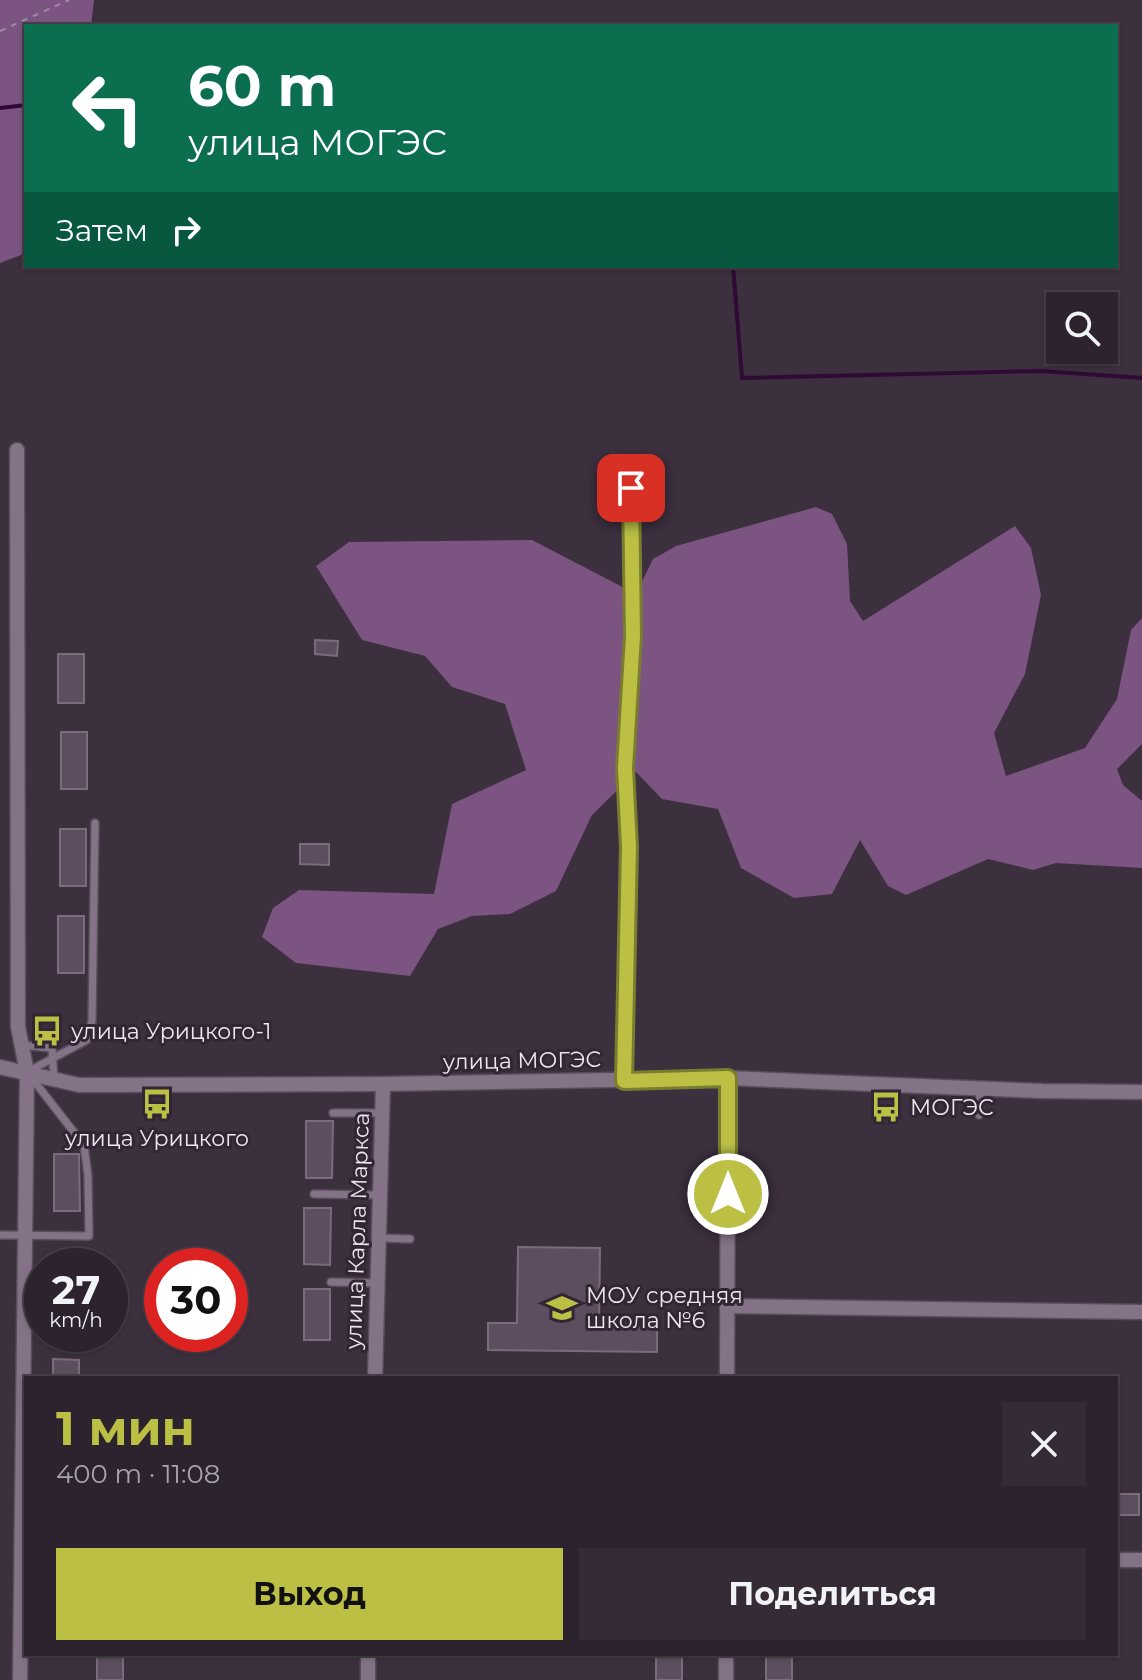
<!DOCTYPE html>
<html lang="ru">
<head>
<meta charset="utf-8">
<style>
  :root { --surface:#2d232e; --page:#352b36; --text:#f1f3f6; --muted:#a7a4aa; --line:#48404a; --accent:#bbc045 }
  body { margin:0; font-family:Montserrat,sans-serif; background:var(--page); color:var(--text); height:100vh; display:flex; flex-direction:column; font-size:30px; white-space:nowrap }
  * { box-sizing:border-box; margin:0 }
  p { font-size:26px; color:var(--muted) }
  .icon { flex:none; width:44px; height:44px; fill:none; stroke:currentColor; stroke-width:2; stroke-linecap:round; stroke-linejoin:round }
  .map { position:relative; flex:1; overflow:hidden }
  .panel { position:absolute; left:24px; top:1376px; width:1094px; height:280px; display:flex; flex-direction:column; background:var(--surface); border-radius:0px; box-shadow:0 2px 6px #0004,0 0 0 2px var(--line) }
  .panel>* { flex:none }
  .guide { position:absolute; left:24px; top:24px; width:1094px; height:244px; border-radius:0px; box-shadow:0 2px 6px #0004,0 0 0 2px var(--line); background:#0b6e4f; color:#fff; overflow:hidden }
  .fabs { position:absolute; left:1046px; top:292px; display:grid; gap:16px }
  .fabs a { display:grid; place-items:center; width:72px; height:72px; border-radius:0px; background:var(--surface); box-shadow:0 2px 6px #0004,0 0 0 2px var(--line); font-size:40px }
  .speed { position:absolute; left:24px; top:1248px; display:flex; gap:16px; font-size:40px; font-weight:700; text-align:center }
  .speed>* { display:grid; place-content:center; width:104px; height:104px; border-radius:50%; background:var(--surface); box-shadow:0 2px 6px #0004,0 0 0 2px var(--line); line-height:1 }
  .speed small { font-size:20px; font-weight:400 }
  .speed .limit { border:12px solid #d22; background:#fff; color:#111 }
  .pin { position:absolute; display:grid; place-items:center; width:68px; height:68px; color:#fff; margin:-34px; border-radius:16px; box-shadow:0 4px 12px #0006 }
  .me { position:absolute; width:88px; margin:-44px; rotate:0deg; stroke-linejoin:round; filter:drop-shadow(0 0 6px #0008) }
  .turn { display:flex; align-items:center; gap:28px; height:168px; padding:0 32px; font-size:36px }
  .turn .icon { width:104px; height:104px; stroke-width:2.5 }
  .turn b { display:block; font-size:56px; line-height:68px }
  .then { display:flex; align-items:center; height:76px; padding:0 32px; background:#0003; gap:16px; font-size:30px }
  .round { display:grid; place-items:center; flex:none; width:84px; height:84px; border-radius:0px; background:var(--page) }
  .overview { display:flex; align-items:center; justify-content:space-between; height:136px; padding:0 32px }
  h1 { font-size:48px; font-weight:700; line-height:60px; color:var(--accent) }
  .primary-button { display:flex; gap:16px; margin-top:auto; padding:16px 32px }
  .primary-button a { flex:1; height:92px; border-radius:0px; background:var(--accent); color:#111; font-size:32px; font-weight:700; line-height:92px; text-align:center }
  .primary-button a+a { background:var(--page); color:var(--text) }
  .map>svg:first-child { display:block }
  .forest { fill:#7b5481 }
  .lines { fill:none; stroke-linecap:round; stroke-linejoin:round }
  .stream { stroke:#2e0a34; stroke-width:4 }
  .building { fill:#5c4e5f; stroke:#7a6b7d; stroke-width:2 }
  .lane-casing { stroke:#584c5a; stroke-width:10 }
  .street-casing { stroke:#584c5a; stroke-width:17 }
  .path { stroke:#9a909c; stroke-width:2; stroke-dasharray:6 6; stroke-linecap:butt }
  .lane { stroke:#847286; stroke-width:7 }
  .street { stroke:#847286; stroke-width:14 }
  .route-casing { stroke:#7a7d2d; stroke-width:20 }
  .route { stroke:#bbc045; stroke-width:14 }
  .labels { text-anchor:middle; stroke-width:6; stroke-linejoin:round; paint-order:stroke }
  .poi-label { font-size:22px; fill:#ede5ef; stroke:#322534; text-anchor:start }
  .street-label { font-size:22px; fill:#ede5ef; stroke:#322534 }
</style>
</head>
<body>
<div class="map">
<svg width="1142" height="1680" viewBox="0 0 1142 1680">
  <rect width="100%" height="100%" fill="#3c2f3e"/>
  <g class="forest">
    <path d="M0,0H94L91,26H26V253L0,263Z"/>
    <path d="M816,507L832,514L847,544L850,601L863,621L1015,526L1031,548L1041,595L1025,674L994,733L1006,776L1085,748L1117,699L1131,630L1142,618V744L1117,769L1123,785L1142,801V868L1056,863L1033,870L988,859L906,895L888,886L860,840L832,894L794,898L741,868L718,809L662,799L636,772L592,815L556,891L510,914L472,916L438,929L410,976L296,963L262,937L273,908L299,890L434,894L452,804L526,770L505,704L452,687L425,656L362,640L316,566L349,542L532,540L636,594L653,559L676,546Z"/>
  </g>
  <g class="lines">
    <g class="stream">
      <path d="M0,108L26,105"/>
      <path d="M733,266L742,378L1041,371L1142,378"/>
    </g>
  </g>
  <g class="building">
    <path d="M315,640L338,641L337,656L315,654Z"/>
    <rect x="58" y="654" width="26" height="49"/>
    <rect x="61" y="732" width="26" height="57"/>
    <rect x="60" y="829" width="26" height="57"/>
    <path d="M300,844H329V865L300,864Z"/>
    <rect x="58" y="916" width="26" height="57"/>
    <path d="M306,1121H333L332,1178H306Z"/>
    <path d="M54,1154H79L80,1211H54Z"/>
    <path d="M304,1208H331L330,1265L304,1264Z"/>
    <path d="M518,1247L600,1248L599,1324H657V1352L488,1350V1323H517Z"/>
    <rect x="304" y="1289" width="26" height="51"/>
    <path d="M53,1359L79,1360V1378H53Z"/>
    <rect x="1118" y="1494" width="21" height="21"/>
    <rect x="97" y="1654" width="26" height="26"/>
    <rect x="656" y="1654" width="26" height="26"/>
    <rect x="766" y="1654" width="26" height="26"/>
  </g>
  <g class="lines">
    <g class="lane-casing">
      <g id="lane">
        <path d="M22,1045L52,1048L54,1079"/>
        <path d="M624,1079L629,847L625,768L633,636L631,488L626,460"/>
        <path d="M333,1113H382"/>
        <path d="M979,1115L980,1089"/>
        <path d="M314,1194L380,1195"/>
        <path d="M0,1235L89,1236L88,1176L84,1145L27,1072L87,1040L92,1021L95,823"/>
        <path d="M379,1238L410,1239"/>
        <path d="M331,1282L377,1283"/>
      </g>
    </g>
    <g class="street-casing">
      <g id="street">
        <path d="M17,450L18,1027L27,1072L20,1680"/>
        <path d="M0,1067L79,1085L383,1084L728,1078L1042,1091L1142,1092"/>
        <path d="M727,1306L1142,1312"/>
        <path d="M375,1378L383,1084"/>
        <path d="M727,1378L728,1078"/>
        <path d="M1116,1560H1142"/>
        <path d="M368,1680V1654"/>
        <path d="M726,1680V1654"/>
      </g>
    </g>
    <path class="path" d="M0,31L69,0"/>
    <use href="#lane" class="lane"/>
    <use href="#street" class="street"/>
  </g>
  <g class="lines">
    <g class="route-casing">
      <path id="route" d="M631,488L633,636L625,768L629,847L624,1081L728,1078V1194"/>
    </g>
    <use href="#route" class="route"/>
  </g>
  <defs>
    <g id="bus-bare" transform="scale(2.4)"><path d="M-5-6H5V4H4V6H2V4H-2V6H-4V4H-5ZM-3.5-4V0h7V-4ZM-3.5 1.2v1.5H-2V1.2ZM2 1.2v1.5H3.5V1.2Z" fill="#bbc045" stroke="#322534" stroke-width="2.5" paint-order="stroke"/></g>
    <g id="school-bare" transform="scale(2.4)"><path d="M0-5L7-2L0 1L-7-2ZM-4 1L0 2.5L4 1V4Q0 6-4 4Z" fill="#bbc045" stroke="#322534" stroke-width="2.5" paint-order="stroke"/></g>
  </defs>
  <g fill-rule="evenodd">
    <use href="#bus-bare" x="47" y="1031"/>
    <use href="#bus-bare" x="157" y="1104"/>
    <use href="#bus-bare" x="886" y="1107"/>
    <use href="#school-bare" x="562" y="1308"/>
  </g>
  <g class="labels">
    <g class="poi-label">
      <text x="71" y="1039">улица Урицкого-1</text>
      <text x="910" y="1115">МОГЭС</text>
      <text x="157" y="1146" text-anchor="middle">улица Урицкого</text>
      <text x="586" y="1303">МОУ средняя<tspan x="586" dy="25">школа №6</tspan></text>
    </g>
    <g class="street-label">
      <text transform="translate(522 1060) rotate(-1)" y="8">улица МОГЭС</text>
      <text transform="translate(357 1231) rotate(-88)" y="8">улица Карла Маркса</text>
    </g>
  </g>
</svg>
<div class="fabs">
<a><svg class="icon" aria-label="search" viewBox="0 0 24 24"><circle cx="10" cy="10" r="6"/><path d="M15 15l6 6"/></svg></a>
</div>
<div class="speed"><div>27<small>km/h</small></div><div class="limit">30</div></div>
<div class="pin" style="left:631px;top:488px;background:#d93025"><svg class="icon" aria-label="arrive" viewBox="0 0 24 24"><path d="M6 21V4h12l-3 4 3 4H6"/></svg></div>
<svg class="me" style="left:728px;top:1194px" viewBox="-20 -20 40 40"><circle r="17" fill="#bbc045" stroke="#fff" stroke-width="3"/><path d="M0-11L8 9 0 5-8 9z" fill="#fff"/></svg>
<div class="guide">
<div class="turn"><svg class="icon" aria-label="left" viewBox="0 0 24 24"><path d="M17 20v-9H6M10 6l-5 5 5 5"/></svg><div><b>60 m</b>улица МОГЭС</div></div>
<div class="then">Затем<svg class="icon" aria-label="right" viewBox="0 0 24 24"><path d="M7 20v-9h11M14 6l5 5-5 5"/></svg></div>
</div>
<section class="panel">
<div class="overview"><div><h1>1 мин</h1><p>400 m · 11:08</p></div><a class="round"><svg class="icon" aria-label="close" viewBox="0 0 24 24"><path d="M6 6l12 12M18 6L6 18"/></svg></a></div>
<div class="primary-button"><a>Выход</a><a>Поделиться</a></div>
</section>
</div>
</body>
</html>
